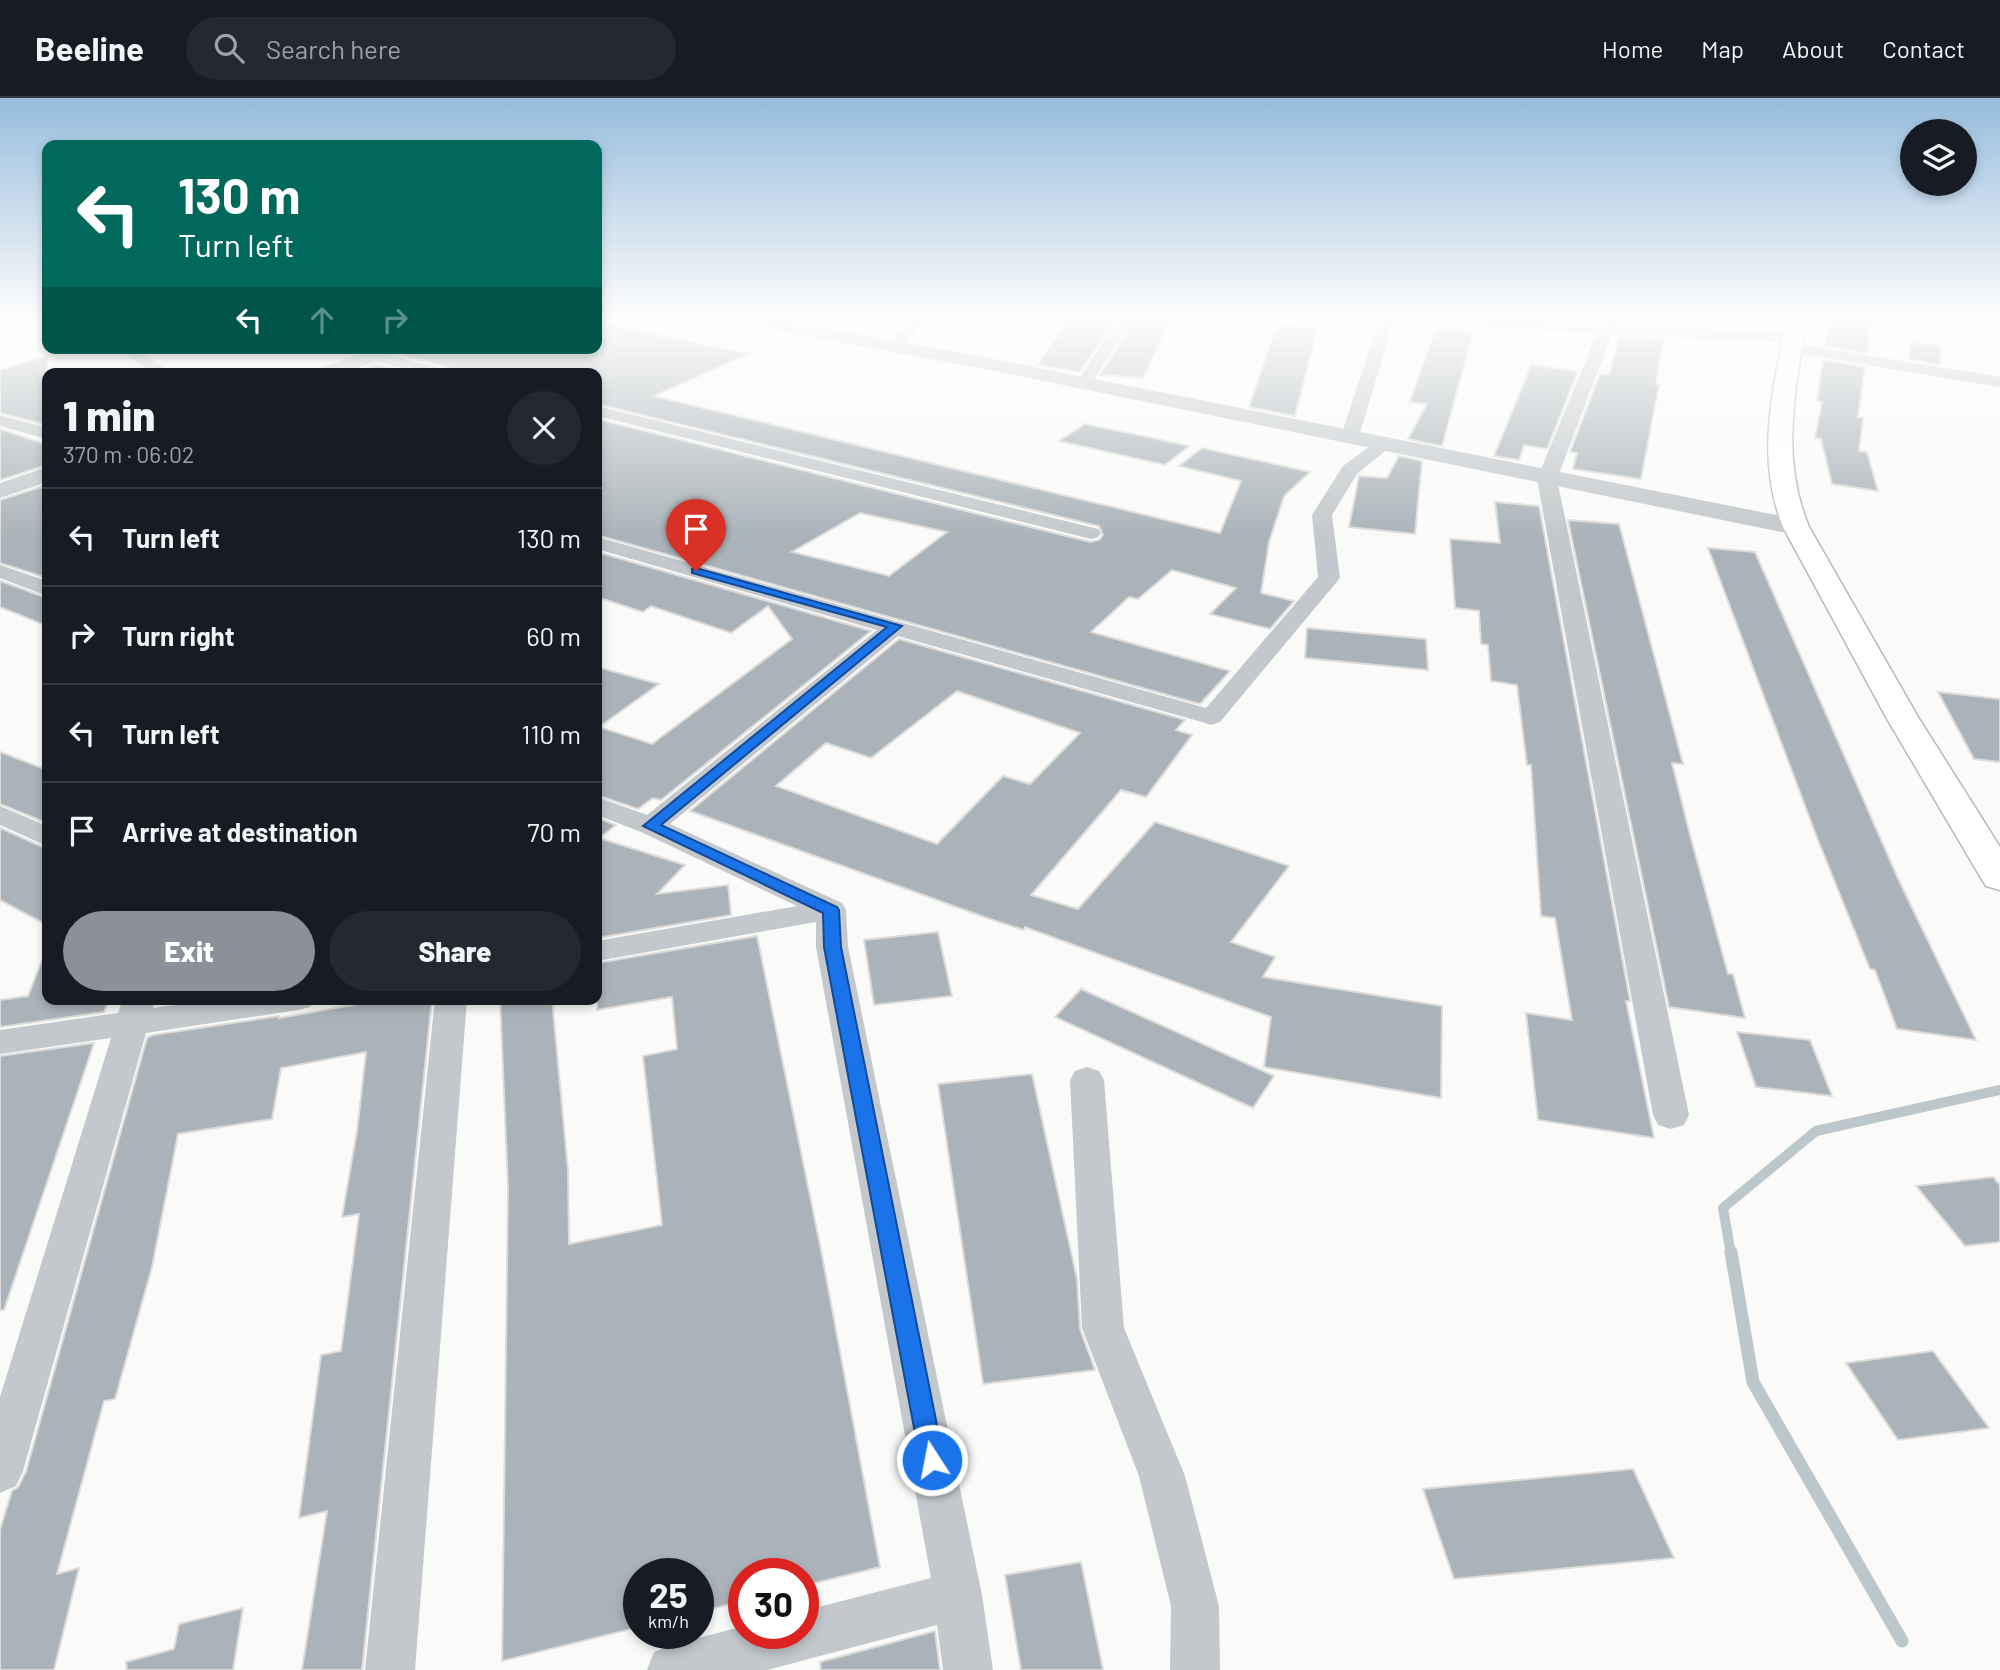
<!DOCTYPE html>
<html lang="en">
<head>
<meta charset="utf-8">
<style>
  :root { --surface:#171b24; --page:#242831; --text:#f1f3f6; --muted:#9ea1a6; --line:#363941; --accent:#8c9099 }
  body { margin:0; font-family:Barlow,sans-serif; background:var(--page); color:var(--text); height:100vh; display:flex; flex-direction:column; font-size:26px; white-space:nowrap }
  * { box-sizing:border-box; margin:0 }
  p { font-size:23px; color:var(--muted) }
  .icon { flex:none; width:38px; height:38px; fill:none; stroke:currentColor; stroke-width:2; stroke-linecap:round; stroke-linejoin:round }
  .map { position:relative; flex:1; overflow:hidden }
  .sheet { position:absolute; left:42px; top:270px; width:560px; height:637px; display:flex; flex-direction:column; background:var(--surface); border-radius:14px; box-shadow:0 4px 10px #0003 }
  .sheet>* { flex:none }
  .guide { position:absolute; left:42px; top:42px; width:560px; height:214px; border-radius:14px; box-shadow:0 4px 10px #0003; background:#00695c; color:#fff; overflow:hidden }
  .controls { position:absolute; left:1900px; top:21px; display:grid; gap:14px }
  .controls a { display:grid; place-items:center; width:77px; height:77px; border-radius:50%; background:var(--surface); box-shadow:0 4px 10px #0003; font-size:35px }
  .speed { position:absolute; left:623px; top:1460px; display:flex; gap:14px; font-size:35px; font-weight:700; text-align:center }
  .speed>* { display:grid; place-content:center; width:91px; height:91px; border-radius:50%; background:var(--surface); box-shadow:0 4px 10px #0003; line-height:1 }
  .speed small { font-size:18px; font-weight:400 }
  .speed .limit { border:10px solid #d22; background:#fff; color:#111 }
  .pin { position:absolute; display:grid; place-items:center; width:60px; height:60px; color:#fff; margin:-72px -30px; border-radius:50% 50% 50% 0; rotate:-45deg; box-shadow:0 0 7px #0007 }
  .pin .icon { rotate:45deg }
  .me { position:absolute; width:77px; margin:-38px; rotate:349deg; stroke-linejoin:round; filter:drop-shadow(0 0 5px #0008) }
  .turn { display:flex; align-items:center; gap:24px; height:147px; padding:0 21px; font-size:32px }
  .turn .icon { width:91px; height:91px; stroke-width:2.5 }
  .turn b { display:block; font-size:49px; line-height:60px }
  .lanes { display:flex; align-items:center; height:66px; padding:0 21px; background:#0003; justify-content:center; gap:35px; direction:ltr }
  .lanes .off { opacity:.35 }
  .round { display:grid; place-items:center; flex:none; width:74px; height:74px; border-radius:37px; background:var(--page) }
  .overview { display:flex; align-items:center; justify-content:space-between; height:119px; padding:0 21px }
  h1 { font-size:42px; font-weight:800; line-height:52px }
  .cta { display:flex; gap:14px; margin-top:auto; padding:14px 21px }
  .cta a { flex:1; height:80px; border-radius:42px; background:var(--accent); color:#fff; font-size:28px; font-weight:800; line-height:80px; text-align:center }
  .cta a+a { background:var(--page); color:var(--text) }
  ul { padding:0; list-style:none }
  li { display:flex; align-items:center; gap:21px; height:98px; padding:0 21px; border-top:2px solid var(--line) }
  li div { flex:1 }
  li b { display:block; font-size:26px }
  li em { font-style:normal }
  header { display:flex; align-items:center; gap:42px; box-sizing:border-box; height:98px; padding:0 35px; background:var(--surface); border-bottom:2px solid var(--line) }
  header strong { font-size:33px }
  nav { display:flex; gap:38px; margin-inline-start:auto; font-size:24px }
  .search { width:490px; height:63px; background:var(--page); display:flex; align-items:center; gap:18px; box-sizing:border-box; padding:0 24px; border-radius:38px; color:var(--muted); font-size:26px }
  .map>svg:first-child { display:block }
  .lines { fill:none; stroke-linecap:round; stroke-linejoin:round }
  .stream-far1 { stroke:#bbc7cb; stroke-width:10 }
  .stream { stroke:#bbc7cb; stroke-width:13 }
  .building { fill:#aab3b9; stroke:#dcdcda; stroke-width:2; fill-rule:evenodd }
  .secondary-casing { stroke:#b3babf; stroke-width:3 }
  .minor { fill:#c3c8cc; fill-rule:evenodd }
  .tertiary { fill:#c3c8cc; fill-rule:evenodd }
  .secondary { fill:#fff; fill-rule:evenodd }
  .route { fill:#1a73e8; stroke:#114b97; stroke-width:2 }
</style>
</head>
<body>
<header>
<strong>Beeline</strong>
<div class="search"><svg class="icon" aria-label="search" viewBox="0 0 24 24"><circle cx="10" cy="10" r="6"/><path d="M15 15l6 6"/></svg>Search here</div>
<nav><a>Home</a><a>Map</a><a>About</a><a>Contact</a></nav>
</header>
<div class="map">
<svg width="2000" height="1572" viewBox="0 0 2000 1572">
  <rect width="100%" height="100%" fill="#fafaf8"/>
  <g class="lines">
    <path class="stream-far1" d="M1731,1156L1723,1110L1816,1033L2000,992"/>
    <path class="stream" d="M1731,1154L1753,1284L1902,1543"/>
  </g>
  <g class="building">
    <path d="M1070,220H1116L1080,274L1038,267Z"/>
    <path d="M1624,220H1668L1667,227L1622,225Z"/>
    <path d="M1830,220H1871L1867,255L1825,248Z"/>
    <path d="M1135,221L1170,223L1143,280L1100,277Z"/>
    <path d="M597,223L748,256L654,298L1220,435L1241,383L1179,368L1202,350L1310,374L1284,398L1269,444L1261,495L1294,503L1270,531L1210,516L1236,490L1172,472L1138,501L1129,499L1091,534L1230,573L1200,606L597,437V321L1090,444L1099,442L1103,437L1099,428L597,306V275H451L448,269L400,257L414,250H597ZM860,415L947,434L889,478L792,454Z"/>
    <path d="M1277,226L1318,229L1295,318L1249,309Z"/>
    <path d="M1436,230L1474,232L1442,348L1408,341L1427,306L1410,304Z"/>
    <path d="M1619,239L1664,241L1658,272L1656,287H1659L1641,381L1573,371L1577,355L1570,354L1600,276L1609,277Z"/>
    <path d="M1910,244L1940,248V267L1909,261Z"/>
    <path d="M47,258V325L43,326L0,315V272Z"/>
    <path d="M1823,262L1865,269L1858,319L1863,320L1859,353L1867,354L1878,393L1832,386L1821,341L1815,340L1822,304L1817,303Z"/>
    <path d="M376,266L410,275H355Z"/>
    <path d="M1531,267L1578,273L1547,351L1524,347L1519,362L1494,358Z"/>
    <path d="M1085,326L1148,339L1189,348L1165,367L1059,343Z"/>
    <path d="M0,331L47,347V367L0,382Z"/>
    <path d="M1399,358L1422,363L1415,436L1349,429L1359,378L1387,380Z"/>
    <path d="M47,387V480L0,465V402Z"/>
    <path d="M1495,404L1539,408L1630,903H1626L1654,1040L1538,1022L1526,915L1572,922L1555,820L1541,818L1531,667H1527L1517,587L1491,583L1488,547L1481,546L1479,513L1455,510L1450,441L1500,445Z"/>
    <path d="M1568,422L1619,426L1683,666L1672,665L1690,737L1728,876H1733L1745,920L1669,909Z"/>
    <path d="M1708,450L1755,454L1899,783L1976,942L1897,931L1875,872L1870,871L1818,742Z"/>
    <path d="M597,454L871,533L661,702L653,700L638,711L597,697V569L659,586L599,629L652,646L792,541L768,508L731,535L651,508L643,514L597,499Z"/>
    <path d="M0,483L47,500V528L0,509Z"/>
    <path d="M1307,530L1426,541L1428,572L1305,560Z"/>
    <path d="M899,541L1185,622L1176,632L1192,637L1146,699L1121,692L1031,797L1078,811L1155,724L1289,768L1231,844L1275,859L1263,879L1442,908L1441,1000L1264,969L1271,919L1025,829L1024,832L990,821L690,713ZM957,593L1080,635L1030,686L1003,678L937,746L776,688L826,645L871,660Z"/>
    <path d="M1938,594L2000,601V664L1974,661Z"/>
    <path d="M0,654L47,672V725L0,706Z"/>
    <path d="M597,720L616,727L599,740L685,767L657,796L728,787L731,817L597,840Z"/>
    <path d="M0,730L47,751V827L0,802Z"/>
    <path d="M938,834L952,898L874,907L864,842Z"/>
    <path d="M757,838L822,1157L880,1469L803,1488V1475H744V1503L698,1514V1475H639V1529L502,1563L508,1090L500,901H552L568,1073L569,1146L662,1127L643,958L677,951L672,899L597,912V865Z"/>
    <path d="M46,852L47,901H109L104,914L0,929V902L28,898Z"/>
    <path d="M1081,891L1274,978L1253,1010L1055,919Z"/>
    <path d="M387,901H432L362,1572H302L327,1413L299,1420L321,1257L341,1253L359,1116L342,1119L357,1033L366,954L281,970L272,1021L178,1036L152,1169L115,1301L104,1303L57,1476L79,1470L54,1572H0V1432L12,1393L18,1389L26,1374L147,940L153,937L279,918V920Z"/>
    <path d="M1737,934L1810,942L1832,998L1756,989Z"/>
    <path d="M94,945L4,1212H0V958Z"/>
    <path d="M1032,976L1077,1181L1080,1231L1095,1272L983,1286L938,986Z"/>
    <path d="M1993,1079L2000,1087V1144L1965,1148L1916,1088Z"/>
    <path d="M1933,1253L1989,1330L1898,1342L1846,1265Z"/>
    <path d="M1633,1371L1674,1460L1454,1481L1423,1391Z"/>
    <path d="M1081,1464L1103,1572H1021L1005,1477Z"/>
    <path d="M243,1510L233,1572H127L126,1564L174,1551L179,1526Z"/>
    <path d="M935,1533L940,1572H821L820,1564Z"/>
  </g>
  <g class="lines">
    <g class="secondary-casing">
      <path id="secondary" d="M1787,220H1807C1795,293 1780,359 1809,429L1918,619L2000,749V792L1986,788L1981,780L1886,619L1783,429C1755,359 1773,292 1787,220Z"/>
    </g>
    <g class="minor">
      <path d="M913,220H928L900,250H890L887,247L890,244Z"/>
      <path d="M1119,220H1133L1090,288H1078L1076,285Z"/>
      <path d="M1377,220H1477L1601,226L1604,220H1618L1616,227L1794,235L1802,240L1794,245L1612,236L1557,381L1689,1017L1684,1027L1671,1031L1658,1027L1653,1017L1537,381L1597,235L1393,225L1359,338L1350,343L1341,338L1379,223Z"/>
      <path d="M1792,245L2000,279V289L1786,253L1784,250L1786,247Z"/>
      <path d="M116,250H135L171,275H152Z"/>
      <path d="M374,253L447,272L449,275H421L368,261L366,258L368,255Z"/>
      <path d="M597,308L1098,431L1101,435L1098,439L1091,441L597,318Z"/>
      <path d="M0,317L47,330V341L0,328Z"/>
      <path d="M1386,340L1395,345L1357,376L1332,417L1340,480L1220,624L1211,627L1202,624L898,538L670,726L842,805L846,812L848,849L982,1497L993,1572H943L937,1527L767,1572H647L654,1554L672,1547L744,1528V1535H803V1513L931,1480L816,849V824L597,863V843L797,808L641,734L597,717V699L647,717L877,532L597,451V439L1206,610L1318,479L1312,417L1343,368L1380,341Z"/>
      <path d="M0,467L47,483V498L0,480Z"/>
      <path d="M0,708L47,728V748L0,727Z"/>
      <path d="M123,901H155L153,910L216,901H314L310,909L298,912L146,935L23,1373L16,1388L0,1395V1299L111,940L0,956V932L118,915Z"/>
      <path d="M435,901H467L415,1572H365Z"/>
      <path d="M1087,969L1099,973L1104,982L1124,1230L1185,1378L1219,1508L1220,1572H1170L1171,1508L1139,1378L1082,1230L1070,982L1075,973Z"/>
    </g>
    <g class="tertiary">
      <path d="M732,220H772L1005,263L1796,421L1805,424L1809,429L1805,434L1796,437L1005,275L741,225Z"/>
      <path d="M375,250H403L401,254L344,275H315L318,271Z"/>
      <path d="M47,369V384L0,400V385Z"/>
    </g>
    <use href="#secondary" class="secondary"/>
  </g>
  <linearGradient id="sky" x2="0" y2="1"><stop stop-color="#96bcdc"/><stop offset="0.5" stop-color="#fdfdfc"/><stop offset="1" stop-color="#fdfdfc" stop-opacity="0"/></linearGradient>
  <rect width="2000" height="440" fill="url(#sky)"/>
  <path class="route" d="M696,470L902,528L661,727L837,809L839,812L841,849L944,1362L941,1370L932,1374L924,1370L920,1362L824,849L823,815L643,728L887,529L692,475V471Z"/>
</svg>
<div class="controls">
<a><svg class="icon" aria-label="layers" viewBox="0 0 24 24"><path d="M12 4l9 5-9 5-9-5zM3 14l9 5 9-5"/></svg></a>
</div>
<div class="speed"><div>25<small>km/h</small></div><div class="limit">30</div></div>
<div class="pin" style="left:696px;top:473px;background:#d93025"><svg class="icon" aria-label="arrive" viewBox="0 0 24 24"><path d="M6 21V4h12l-3 4 3 4H6"/></svg></div>
<svg class="me" style="left:932px;top:1362px" viewBox="-20 -20 40 40"><circle r="17" fill="#1a73e8" stroke="#fff" stroke-width="3"/><path d="M0-11L8 9 0 5-8 9z" fill="#fff"/></svg>
<div class="guide">
<div class="turn"><svg class="icon" aria-label="left" viewBox="0 0 24 24"><path d="M17 20v-9H6M10 6l-5 5 5 5"/></svg><div><b>130 m</b>Turn left</div></div>
<div class="lanes"><svg class="icon" aria-label="left" viewBox="0 0 24 24"><path d="M17 20v-9H6M10 6l-5 5 5 5"/></svg><svg class="icon off" aria-label="ahead" viewBox="0 0 24 24"><path d="M12 20V5M6 11l6-6 6 6"/></svg><svg class="icon off" aria-label="right" viewBox="0 0 24 24"><path d="M7 20v-9h11M14 6l5 5-5 5"/></svg></div>
</div>
<section class="sheet">
<div class="overview"><div><h1>1 min</h1><p>370 m · 06:02</p></div><a class="round"><svg class="icon" aria-label="close" viewBox="0 0 24 24"><path d="M6 6l12 12M18 6L6 18"/></svg></a></div>
<ul>
<li><svg class="icon" aria-label="left" viewBox="0 0 24 24"><path d="M17 20v-9H6M10 6l-5 5 5 5"/></svg><div><b>Turn left</b></div><em>130 m</em></li>
<li><svg class="icon" aria-label="right" viewBox="0 0 24 24"><path d="M7 20v-9h11M14 6l5 5-5 5"/></svg><div><b>Turn right</b></div><em>60 m</em></li>
<li><svg class="icon" aria-label="left" viewBox="0 0 24 24"><path d="M17 20v-9H6M10 6l-5 5 5 5"/></svg><div><b>Turn left</b></div><em>110 m</em></li>
<li><svg class="icon" aria-label="arrive" viewBox="0 0 24 24"><path d="M6 21V4h12l-3 4 3 4H6"/></svg><div><b>Arrive at destination</b></div><em>70 m</em></li>
</ul>
<div class="cta"><a>Exit</a><a>Share</a></div>
</section>
</div>
</body>
</html>
